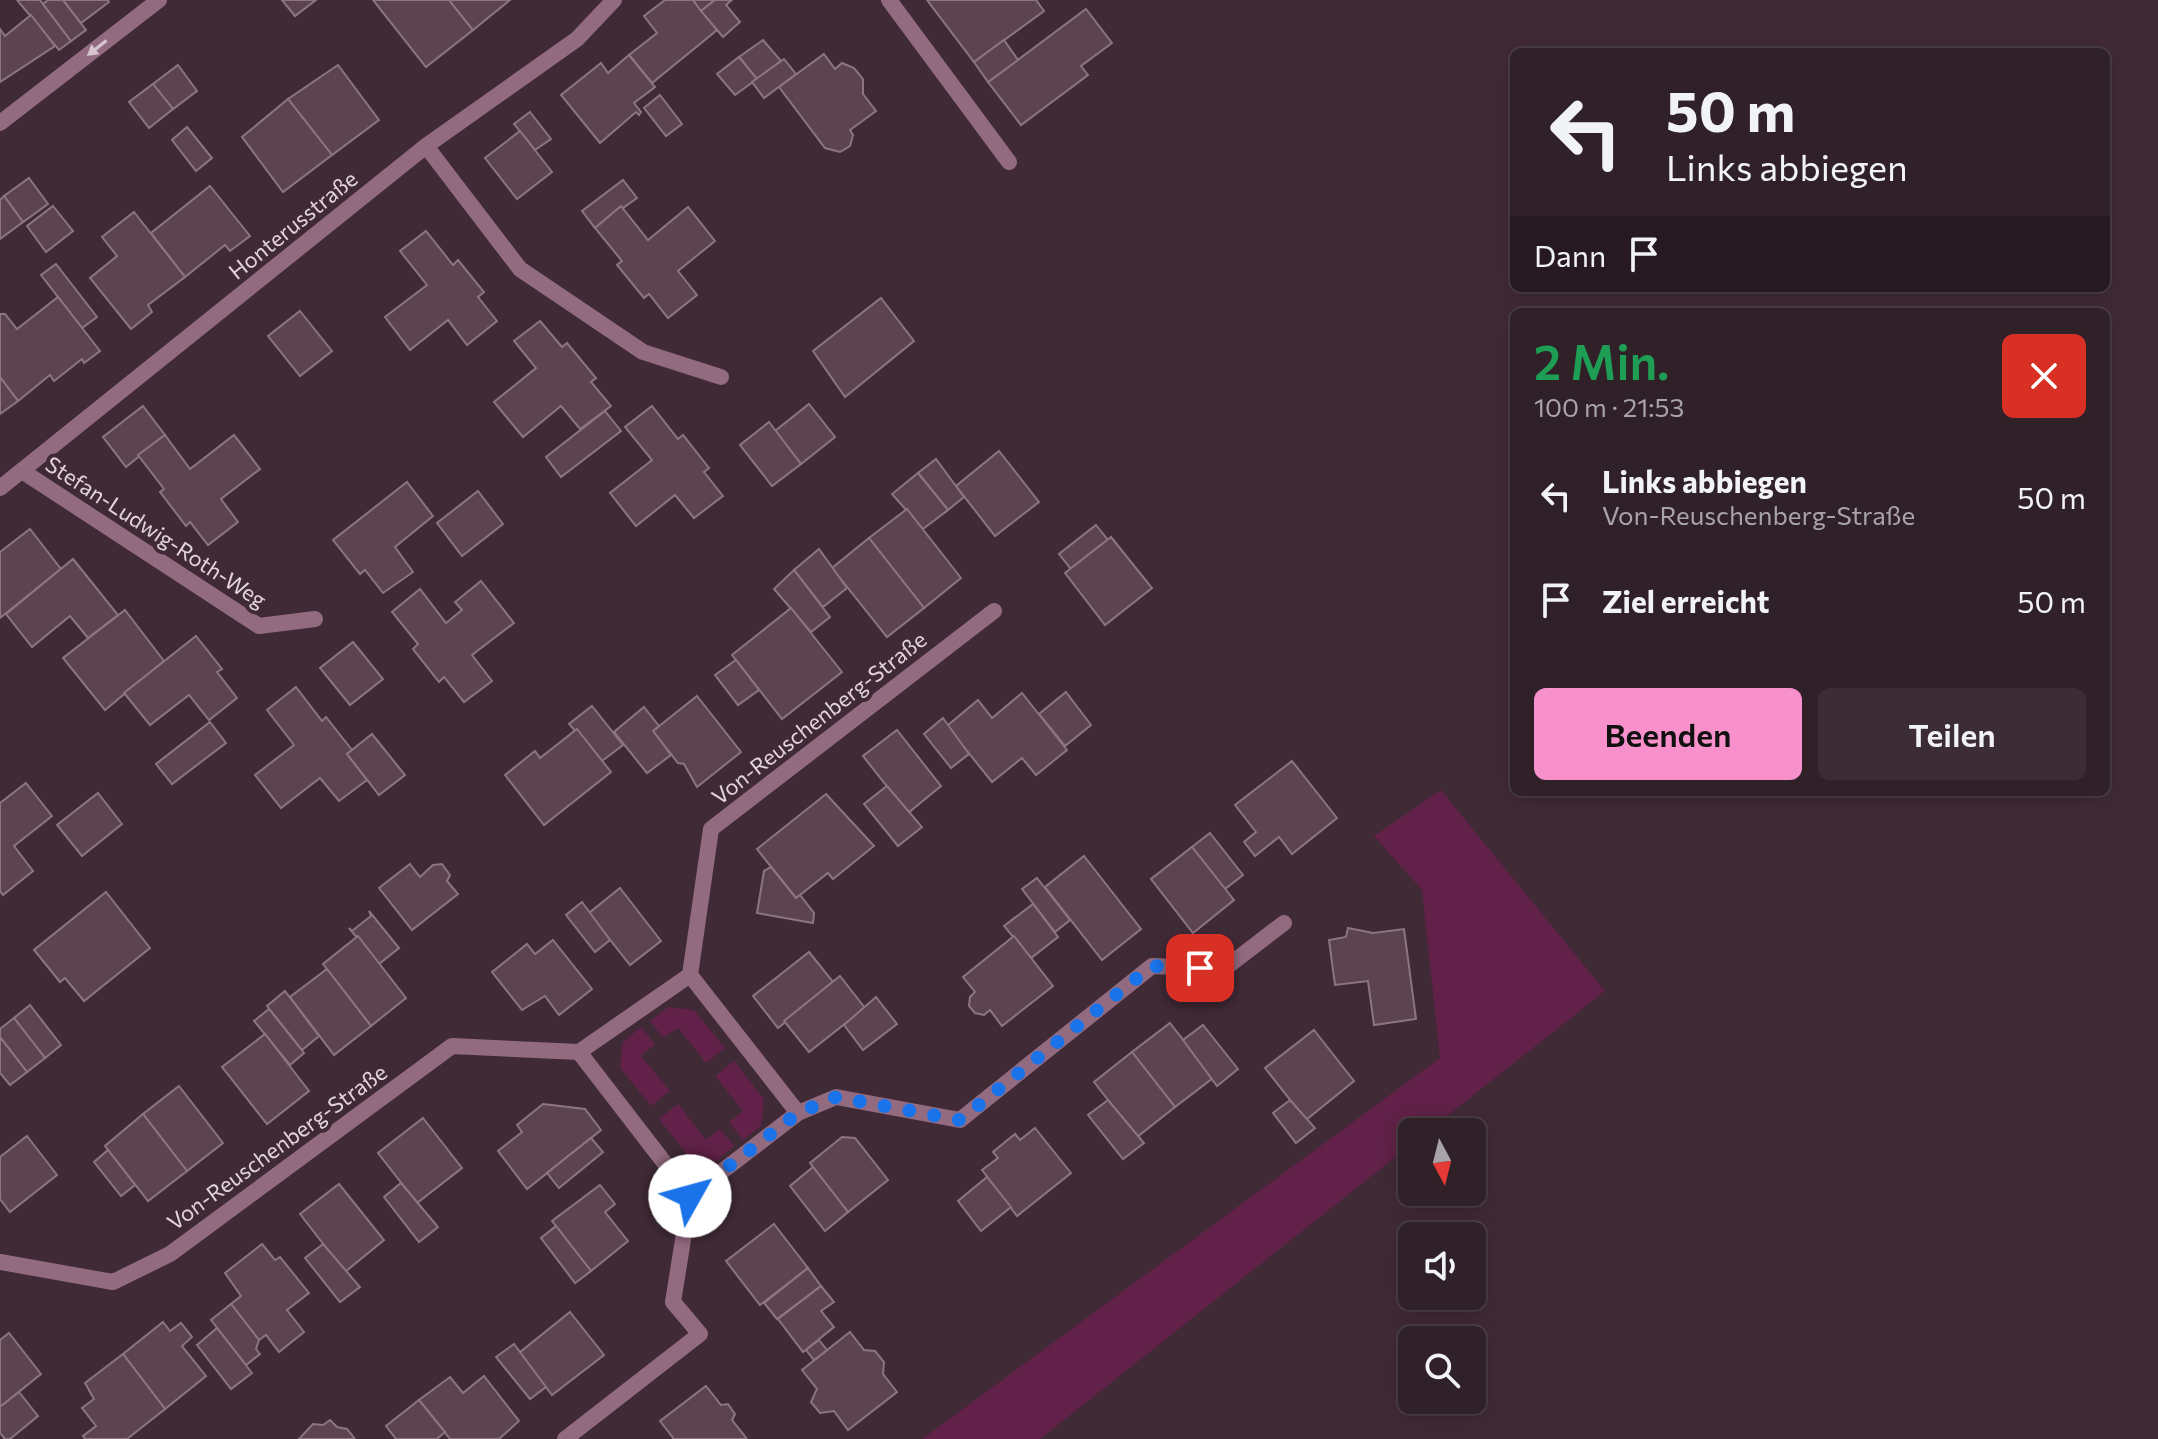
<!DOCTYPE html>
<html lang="de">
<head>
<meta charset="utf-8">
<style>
  :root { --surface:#302028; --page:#3c2d34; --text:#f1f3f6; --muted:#a8a3a8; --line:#4b3e45; --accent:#f890cb }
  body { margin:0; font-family:Commissioner,sans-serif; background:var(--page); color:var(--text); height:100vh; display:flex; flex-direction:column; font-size:30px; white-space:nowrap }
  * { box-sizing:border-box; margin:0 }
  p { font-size:26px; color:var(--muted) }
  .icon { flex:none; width:44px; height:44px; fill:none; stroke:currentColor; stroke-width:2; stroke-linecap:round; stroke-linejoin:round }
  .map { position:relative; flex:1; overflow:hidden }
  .side { position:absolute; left:1510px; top:308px; width:600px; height:488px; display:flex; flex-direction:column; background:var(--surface); border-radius:12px; box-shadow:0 4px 20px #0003,0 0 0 2px var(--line) }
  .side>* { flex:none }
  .hud { position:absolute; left:1510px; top:48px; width:600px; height:244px; border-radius:12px; box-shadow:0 4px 20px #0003,0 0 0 2px var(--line); background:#302028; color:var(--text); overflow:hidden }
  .needle { width:52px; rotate:173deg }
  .fabs { position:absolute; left:1398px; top:1118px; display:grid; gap:16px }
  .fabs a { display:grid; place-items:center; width:88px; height:88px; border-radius:12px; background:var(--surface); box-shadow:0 4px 20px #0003,0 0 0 2px var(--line); font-size:40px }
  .pin { position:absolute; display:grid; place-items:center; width:68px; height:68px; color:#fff; margin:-34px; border-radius:16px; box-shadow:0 4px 12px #0006 }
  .me { position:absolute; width:88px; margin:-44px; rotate:52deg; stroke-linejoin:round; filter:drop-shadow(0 0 6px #0008) }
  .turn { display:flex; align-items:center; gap:28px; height:168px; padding:0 24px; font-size:36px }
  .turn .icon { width:104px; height:104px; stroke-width:2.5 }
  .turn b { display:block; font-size:56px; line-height:68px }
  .then { display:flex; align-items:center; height:76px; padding:0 24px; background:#0003; gap:16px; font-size:30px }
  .round { display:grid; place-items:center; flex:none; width:84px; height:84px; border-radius:12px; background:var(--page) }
  .overview { display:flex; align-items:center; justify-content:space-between; height:136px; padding:0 24px }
  h1 { font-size:48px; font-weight:600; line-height:60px; color:#1e9e55 }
  .cta { display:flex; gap:16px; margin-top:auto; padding:16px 24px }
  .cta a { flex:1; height:92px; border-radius:12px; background:var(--accent); color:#111; font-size:32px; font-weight:600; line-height:92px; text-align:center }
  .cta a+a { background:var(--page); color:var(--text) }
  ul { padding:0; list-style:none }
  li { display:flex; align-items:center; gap:24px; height:104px; padding:0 24px }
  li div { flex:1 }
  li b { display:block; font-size:30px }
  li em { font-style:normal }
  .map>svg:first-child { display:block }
  .green { fill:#612148 }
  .building { fill:#5b4350; stroke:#8d7481; stroke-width:2 }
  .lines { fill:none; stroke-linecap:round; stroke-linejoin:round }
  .street { stroke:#936b81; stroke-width:16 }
  .oneway { fill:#d7c4ce }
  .route { stroke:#1a73e8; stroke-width:14; stroke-dasharray:0 25.2 }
  .labels { text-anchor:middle; stroke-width:8; stroke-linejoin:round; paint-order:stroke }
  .street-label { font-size:22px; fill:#e3d4db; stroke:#402a36 }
</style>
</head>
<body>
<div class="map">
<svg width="2158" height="1439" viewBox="0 0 2158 1439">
  <rect width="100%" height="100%" fill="#402a36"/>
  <g class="green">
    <path d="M1441,790L1605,991L1427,1132H1412V1144L1040,1439H922L1440,1058L1422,890L1374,836Z"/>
    <path d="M668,1007L694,1010L725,1048L706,1063L678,1028L663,1038L650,1021Z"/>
    <path d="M641,1027L655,1044L641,1056L670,1091L651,1106L620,1068L623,1042Z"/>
    <path d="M734,1061L764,1099L761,1126L743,1140L729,1122L743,1111L715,1076Z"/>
    <path d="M678,1104L706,1140L720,1129L734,1146L716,1161L689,1157L659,1119Z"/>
  </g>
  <g class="building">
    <path d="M17,0H40L71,41L59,50Z"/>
    <path d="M48,0H63L86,30L71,41L43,4Z"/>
    <path d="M63,0H108L109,2L81,23Z"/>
    <path d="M282,0H316L295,16Z"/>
    <path d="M373,0H449L473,30L426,67Z"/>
    <path d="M449,0H510L473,30Z"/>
    <path d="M665,0H693L717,30L652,83L629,55L657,33L644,16Z"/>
    <path d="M693,0H715L701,11Z"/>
    <path d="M715,0H732L726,5L740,22L723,37L701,11Z"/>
    <path d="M927,0H1036L1044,11L974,62Z"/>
    <path d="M1086,9L1112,43L1081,66L1088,75L1021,125L988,82Z"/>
    <path d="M31,15L55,46L0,82V29L5,36Z"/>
    <path d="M763,40L781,61L757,79L739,57Z"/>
    <path d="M1004,40L1018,60L988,82L974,62Z"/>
    <path d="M824,54L835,69L842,63L854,68L863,79V94L876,111L850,130L853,135L850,146L840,152L825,148L779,87Z"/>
    <path d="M629,55L655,87L634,103L641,112L639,115L636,112L600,143L561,95L601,63L608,73Z"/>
    <path d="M739,57L757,79L735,95L717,74Z"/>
    <path d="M784,59L796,74L764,98L752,82Z"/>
    <path d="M178,65L197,91L173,109L153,84Z"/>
    <path d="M338,65L379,120L332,155L288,99Z"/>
    <path d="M153,84L173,109L149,128L129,102Z"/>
    <path d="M660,95L682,124L666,136L644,108Z"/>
    <path d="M288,99L332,155L283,192L242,137Z"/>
    <path d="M530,112L551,139L535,150L514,124Z"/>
    <path d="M187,127L212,158L196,171L172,140Z"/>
    <path d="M520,131L552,172L517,199L485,158Z"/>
    <path d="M29,178L48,204L23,222L4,196Z"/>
    <path d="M623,180L637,198L595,228L582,211Z"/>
    <path d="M210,186L250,236L230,251L225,245L185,277L151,233Z"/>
    <path d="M4,196L23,222L0,239V200Z"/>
    <path d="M53,206L73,231L46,252L27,226Z"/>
    <path d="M621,206L648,240L688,207L715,241L678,271L697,295L668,318L649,294L644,298L617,265L622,261L595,228Z"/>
    <path d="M134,212L185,277L148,305L152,312L131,329L90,278L117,256L102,237Z"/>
    <path d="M426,231L453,265L458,260L484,292L478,297L497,321L467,345L448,320L410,350L385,317L427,285L400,251Z"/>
    <path d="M56,264L97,317L82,328L41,275Z"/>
    <path d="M58,297L100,351L84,363L82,359L54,381L50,375L18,401L0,377V314H5L17,329Z"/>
    <path d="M881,298L914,341L845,397L813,351Z"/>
    <path d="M300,311L332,351L300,376L268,336Z"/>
    <path d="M540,321L562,347L567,343L596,378L591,382L611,406L580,429L561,406L523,437L494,402L536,368L514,341Z"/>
    <path d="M0,377L18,401L0,414Z"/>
    <path d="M809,404L835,437L801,464L775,431Z"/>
    <path d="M143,406L165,435L126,467L103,437Z"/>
    <path d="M652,406L678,439L683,435L709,468L704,472L723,496L694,518L675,495L636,526L610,493L652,460L625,427Z"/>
    <path d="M605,411L621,431L561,477L546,457Z"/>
    <path d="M769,422L801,464L772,486L740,445Z"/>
    <path d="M165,435L190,469L234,435L260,469L221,499L238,522L208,545L190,522L186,526L160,492L164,489L138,455Z"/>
    <path d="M999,451L1039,502L995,536L956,486Z"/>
    <path d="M936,459L964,497L948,510L918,473Z"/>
    <path d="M918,473L948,510L923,529L892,494Z"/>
    <path d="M407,482L433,516L395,547L413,572L383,593L365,570L360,574L333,540Z"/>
    <path d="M478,491L503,524L462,556L437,523Z"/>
    <path d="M907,509L961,578L924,608L869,538Z"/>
    <path d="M1096,525L1108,540L1071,569L1059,554Z"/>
    <path d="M30,529L61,569L0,618V552Z"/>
    <path d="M1111,537L1152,588L1105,625L1065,573Z"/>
    <path d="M869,538L924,608L887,637L832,568Z"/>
    <path d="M819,549L847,588L823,607L794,570Z"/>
    <path d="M73,559L118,615L88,638L70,616L32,647L6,614Z"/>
    <path d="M794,570L830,617L811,632L774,589Z"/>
    <path d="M481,581L514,623L472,655L492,681L464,702L444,677L439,682L413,649L418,644L392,612L420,589L446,623L462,610L455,602Z"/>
    <path d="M791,608L842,672L782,719L732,655Z"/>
    <path d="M125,610L164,661L105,710L63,658Z"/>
    <path d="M196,636L222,669L217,672L237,698L209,720L189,695L150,725L124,693Z"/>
    <path d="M353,642L383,679L350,705L320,668Z"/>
    <path d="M736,660L759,690L738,705L715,675Z"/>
    <path d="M296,687L322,721L326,717L352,750L347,754L367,780L339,801L320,778L281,808L255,775L294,745L267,710Z"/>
    <path d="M1066,692L1091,725L1065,746L1039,714Z"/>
    <path d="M1022,693L1067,750L1036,775L1022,758L992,782L947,726L978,700L992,718Z"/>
    <path d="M697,696L741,752L697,787L684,764L678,763L653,731Z"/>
    <path d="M592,706L623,745L602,761L569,724Z"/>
    <path d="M644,707L659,726L653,731L671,755L647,773L614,732Z"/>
    <path d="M943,718L969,754L951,768L924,734Z"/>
    <path d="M210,722L226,743L172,784L156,764Z"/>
    <path d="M577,729L611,772L544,825L505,775L535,751L540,758Z"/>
    <path d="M897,730L941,786L908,813L863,756Z"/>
    <path d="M372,734L405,775L379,795L347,754Z"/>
    <path d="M1292,761L1337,818L1292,854L1279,837L1255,856L1244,842L1256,832L1235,805Z"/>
    <path d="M26,783L52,816L14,846L33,871L3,895L0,891V803Z"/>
    <path d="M887,786L922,827L898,846L864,804Z"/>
    <path d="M98,793L122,824L82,856L57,825Z"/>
    <path d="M826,794L874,846L833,879L828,873L796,898L757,849Z"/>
    <path d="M1210,833L1243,875L1225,889L1192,847Z"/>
    <path d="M1192,847L1234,900L1193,933L1151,879Z"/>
    <path d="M1084,856L1141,929L1102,960L1045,887Z"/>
    <path d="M410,864L420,877L433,865L442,864L450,875L447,881L458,894L412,930L379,888Z"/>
    <path d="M771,867L796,898L800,895L814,913L813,923L757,913L764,871Z"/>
    <path d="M1037,878L1070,920L1055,932L1022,889Z"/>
    <path d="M620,888L661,941L630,965L589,913Z"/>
    <path d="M106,892L150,948L84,1001L65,978L60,982L34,950Z"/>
    <path d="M582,902L610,940L595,952L566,915Z"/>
    <path d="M1033,904L1058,937L1031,958L1004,926Z"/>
    <path d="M369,911L399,948L379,964L349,928L352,931L371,916Z"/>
    <path d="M1348,928L1373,933L1404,929L1416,1019L1374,1025L1368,981L1335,985L1329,940L1346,937Z"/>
    <path d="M358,936L406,998L371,1026L323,964Z"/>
    <path d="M1014,936L1053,986L1002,1026L990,1010L984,1015L975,1013L969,1006L970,997L975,992L963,977Z"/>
    <path d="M553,940L592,989L559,1015L545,996L522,1010L492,972L527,944L535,954Z"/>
    <path d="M809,952L834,983L778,1028L753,996Z"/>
    <path d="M327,969L371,1026L334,1055L290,997Z"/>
    <path d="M840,976L865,1008L809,1052L784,1021Z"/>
    <path d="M285,991L319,1036L302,1050L267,1006Z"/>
    <path d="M876,997L897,1024L863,1050L844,1025Z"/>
    <path d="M30,1005L61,1045L45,1058L14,1018Z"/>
    <path d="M269,1009L304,1053L290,1065L254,1021Z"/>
    <path d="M14,1018L45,1058L27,1072L0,1037V1029Z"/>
    <path d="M1170,1023L1213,1078L1175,1107L1132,1052Z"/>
    <path d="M1203,1025L1238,1069L1217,1086L1183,1040Z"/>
    <path d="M1314,1030L1354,1081L1306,1120L1265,1068Z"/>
    <path d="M265,1034L309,1091L267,1124L222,1067Z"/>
    <path d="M0,1037L27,1072L10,1085L0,1073Z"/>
    <path d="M1132,1052L1175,1107L1137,1137L1094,1082Z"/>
    <path d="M179,1086L223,1143L187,1171L143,1114Z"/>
    <path d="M1108,1100L1144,1143L1123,1159L1088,1115Z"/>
    <path d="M1290,1100L1315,1128L1296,1143L1273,1113Z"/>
    <path d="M543,1104L585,1109L601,1130L527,1189L498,1151L522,1132L517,1125Z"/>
    <path d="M143,1114L187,1171L148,1201L105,1146Z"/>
    <path d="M423,1118L462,1168L417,1203L378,1153Z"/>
    <path d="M1035,1128L1071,1173L1017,1216L982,1170L998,1158L993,1152L1015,1134L1020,1140Z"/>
    <path d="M27,1136L57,1175L10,1212L0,1199V1157Z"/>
    <path d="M842,1137L855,1138L888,1180L848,1212L810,1163Z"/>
    <path d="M591,1138L603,1152L559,1188L547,1173Z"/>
    <path d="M108,1150L135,1185L121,1196L94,1162Z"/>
    <path d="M813,1167L848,1212L825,1231L790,1186Z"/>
    <path d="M987,1177L1011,1207L981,1231L958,1201Z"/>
    <path d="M401,1183L438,1227L419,1242L384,1197Z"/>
    <path d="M339,1184L384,1240L345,1272L300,1214Z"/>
    <path d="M600,1185L615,1204L605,1212L628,1241L591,1271L552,1221Z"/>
    <path d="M774,1224L808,1268L760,1305L726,1261Z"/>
    <path d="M556,1226L591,1271L575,1283L541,1238Z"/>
    <path d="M262,1244L275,1260L280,1257L309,1293L287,1310L304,1332L279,1352L266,1335L259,1340L231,1304L241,1296L225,1273Z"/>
    <path d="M323,1244L360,1287L340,1302L305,1258Z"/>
    <path d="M808,1268L821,1286L777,1319L764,1303Z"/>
    <path d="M821,1286L834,1302L821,1311L834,1327L803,1352L778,1319Z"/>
    <path d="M231,1304L259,1340L256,1349L260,1354L246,1365L211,1320Z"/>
    <path d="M570,1312L604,1355L552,1395L519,1353Z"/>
    <path d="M163,1322L170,1331L181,1323L192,1337L182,1346L206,1376L165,1409L123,1354Z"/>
    <path d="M217,1328L252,1373L231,1389L197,1345Z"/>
    <path d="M850,1332L864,1350L875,1351L884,1362L883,1374L897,1392L848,1430L834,1411L820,1413L811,1402L817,1389L802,1370Z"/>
    <path d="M9,1333L41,1374L0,1407V1340Z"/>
    <path d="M819,1340L827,1350L814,1360L806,1350Z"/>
    <path d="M514,1344L546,1387L530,1399L496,1357Z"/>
    <path d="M123,1354L165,1409L127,1439H85L83,1436L96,1426L82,1408L94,1399L85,1383Z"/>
    <path d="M484,1376L519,1421L499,1439H450L419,1400L450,1377L463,1393Z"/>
    <path d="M706,1386L721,1405L728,1404L735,1414L732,1420L747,1439H674L660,1421Z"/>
    <path d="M19,1392L38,1416L10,1439H5L0,1433V1407Z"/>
    <path d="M419,1400L445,1432L437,1439H396L386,1426Z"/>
    <path d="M330,1420L337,1427L347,1429L355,1439H299L313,1424L323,1425Z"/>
  </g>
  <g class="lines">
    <g class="street">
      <path d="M889,0L1009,162"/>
      <path d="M0,123L159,0"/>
      <path d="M426,146L520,269L643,352L721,377"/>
      <path d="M22,471L259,626L315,619"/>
      <path d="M0,488L426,146L577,39L614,0"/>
      <path d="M690,975L798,1113"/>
      <path d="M579,1052L690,1196"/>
      <path d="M0,1262L113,1282L170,1254L452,1046L579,1052L690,975L711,829L994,611"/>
      <path d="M565,1439L700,1334L673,1302L690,1196L798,1113L836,1097L960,1120L1152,966L1224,969L1284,923"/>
    </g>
  </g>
  <defs><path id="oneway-solid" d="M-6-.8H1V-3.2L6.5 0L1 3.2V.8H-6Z" transform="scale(2)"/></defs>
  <use class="oneway" href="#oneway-solid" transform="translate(97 48) rotate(142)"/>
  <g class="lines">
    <path class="route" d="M690,1196L798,1113L836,1097L960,1120L1152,966L1200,968"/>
  </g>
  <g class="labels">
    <g class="street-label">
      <text transform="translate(293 225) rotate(-39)" y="8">Honterusstraße</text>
      <text transform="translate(156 532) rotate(33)" y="8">Stefan-Ludwig-Roth-Weg</text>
      <text transform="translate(819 718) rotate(-38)" y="8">Von-Reuschenberg-Straße</text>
      <text transform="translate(277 1147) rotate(-36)" y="8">Von-Reuschenberg-Straße</text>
    </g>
  </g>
</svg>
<div class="fabs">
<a><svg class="needle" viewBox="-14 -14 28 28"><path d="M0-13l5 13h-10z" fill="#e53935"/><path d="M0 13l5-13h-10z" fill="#a8a3a8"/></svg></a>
<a><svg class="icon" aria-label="sound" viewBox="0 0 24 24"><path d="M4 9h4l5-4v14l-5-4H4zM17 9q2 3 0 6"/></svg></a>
<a><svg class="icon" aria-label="search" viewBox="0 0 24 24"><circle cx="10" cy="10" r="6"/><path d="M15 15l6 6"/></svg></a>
</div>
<div class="pin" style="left:1200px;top:968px;background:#d93025"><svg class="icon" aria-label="arrive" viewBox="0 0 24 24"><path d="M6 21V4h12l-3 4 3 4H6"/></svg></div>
<svg class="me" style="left:690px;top:1196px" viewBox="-20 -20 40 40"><circle r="19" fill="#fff"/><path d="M0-13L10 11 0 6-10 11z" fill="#1a73e8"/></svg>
<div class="hud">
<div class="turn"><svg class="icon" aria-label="left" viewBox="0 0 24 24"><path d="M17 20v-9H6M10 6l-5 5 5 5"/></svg><div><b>50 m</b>Links abbiegen</div></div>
<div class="then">Dann<svg class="icon" aria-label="arrive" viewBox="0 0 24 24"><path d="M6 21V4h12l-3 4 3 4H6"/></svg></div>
</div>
<section class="side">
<div class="overview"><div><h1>2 Min.</h1><p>100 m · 21:53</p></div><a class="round" style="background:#d93025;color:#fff"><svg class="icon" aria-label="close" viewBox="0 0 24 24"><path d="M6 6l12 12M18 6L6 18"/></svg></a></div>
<ul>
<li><svg class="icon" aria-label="left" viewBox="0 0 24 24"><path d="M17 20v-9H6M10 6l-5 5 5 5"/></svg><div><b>Links abbiegen</b><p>Von-Reuschenberg-Straße</p></div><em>50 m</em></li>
<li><svg class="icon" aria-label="arrive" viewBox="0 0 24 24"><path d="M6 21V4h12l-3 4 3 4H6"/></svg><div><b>Ziel erreicht</b></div><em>50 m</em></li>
</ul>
<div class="cta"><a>Beenden</a><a>Teilen</a></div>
</section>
</div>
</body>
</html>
